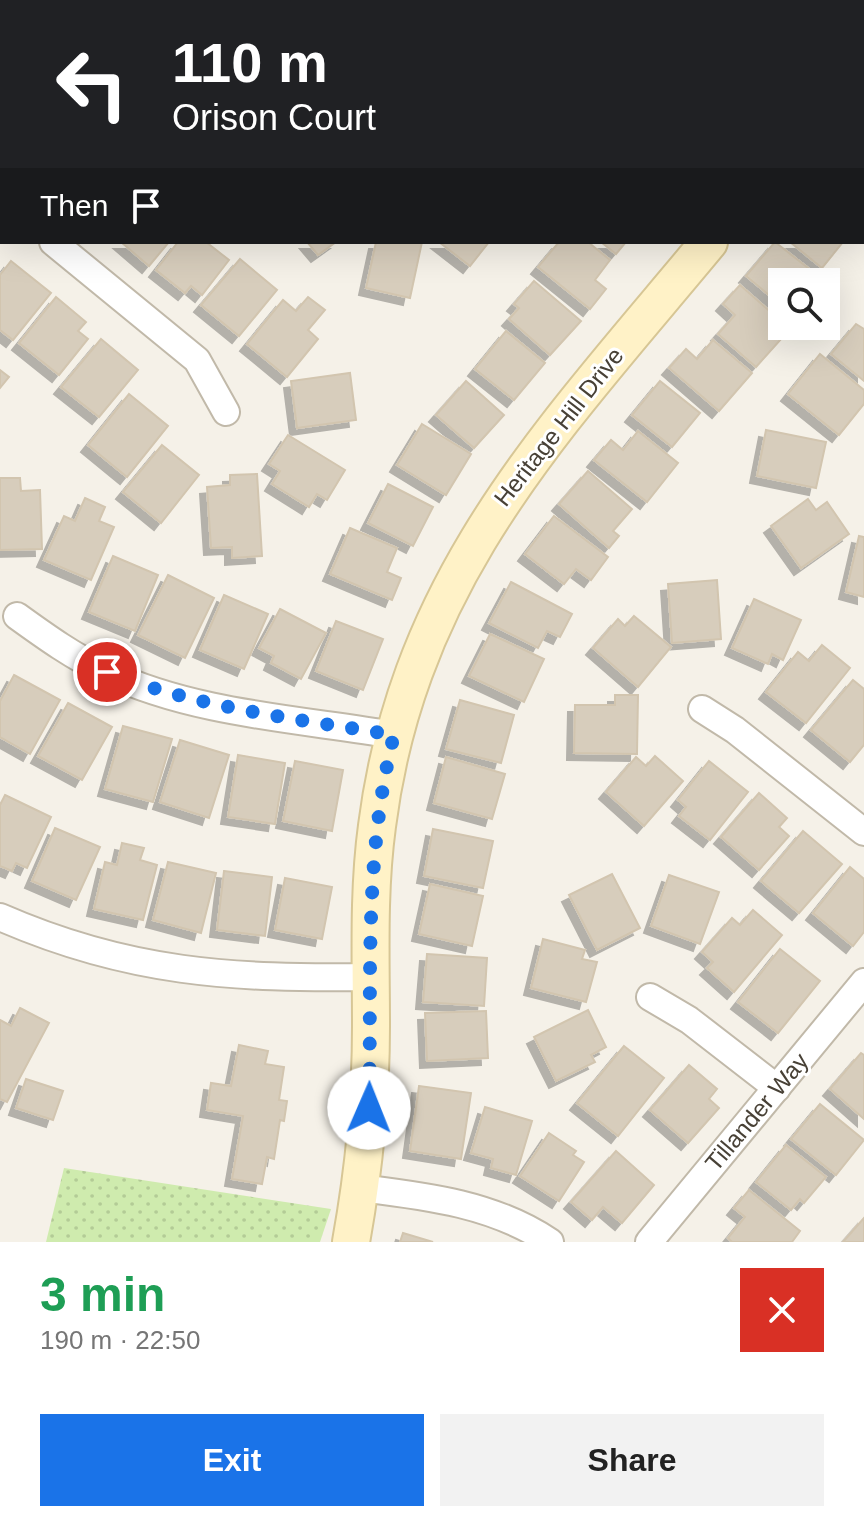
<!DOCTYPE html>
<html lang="en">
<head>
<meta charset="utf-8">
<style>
  :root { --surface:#fff; --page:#f2f2f2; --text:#222; --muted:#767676; --accent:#1a73e8 }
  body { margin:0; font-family:Helvetica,sans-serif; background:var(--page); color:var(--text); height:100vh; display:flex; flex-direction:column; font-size:30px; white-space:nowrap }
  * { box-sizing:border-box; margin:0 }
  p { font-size:26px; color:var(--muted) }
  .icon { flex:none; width:44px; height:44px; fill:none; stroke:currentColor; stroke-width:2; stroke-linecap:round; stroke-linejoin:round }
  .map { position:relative; height:1242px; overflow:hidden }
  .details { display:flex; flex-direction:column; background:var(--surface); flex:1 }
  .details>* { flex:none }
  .top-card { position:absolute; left:0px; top:0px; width:864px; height:244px; box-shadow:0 8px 32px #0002; background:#202124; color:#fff; overflow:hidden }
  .tools { position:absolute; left:768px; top:268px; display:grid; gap:16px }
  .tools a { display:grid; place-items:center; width:72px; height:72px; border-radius:0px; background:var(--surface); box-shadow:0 8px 32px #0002; font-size:40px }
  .pin { position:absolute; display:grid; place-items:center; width:68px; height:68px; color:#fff; margin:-34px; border:4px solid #fff; border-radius:50%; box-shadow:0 2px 8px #0007 }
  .me { position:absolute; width:88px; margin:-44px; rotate:1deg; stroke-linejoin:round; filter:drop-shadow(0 0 6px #0008) }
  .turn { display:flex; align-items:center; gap:28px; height:168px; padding:0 40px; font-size:36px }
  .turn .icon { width:104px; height:104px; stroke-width:2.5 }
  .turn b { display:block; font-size:56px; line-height:68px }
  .then { display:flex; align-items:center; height:76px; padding:0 40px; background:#0003; gap:16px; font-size:30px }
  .round { display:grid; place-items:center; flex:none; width:84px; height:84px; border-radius:0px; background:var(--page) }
  .summary { display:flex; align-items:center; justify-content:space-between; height:136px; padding:0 40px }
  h1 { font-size:48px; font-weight:700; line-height:60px; color:#1e9e55 }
  .action { display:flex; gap:16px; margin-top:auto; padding:16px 40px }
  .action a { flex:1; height:92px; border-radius:0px; background:var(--accent); color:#fff; font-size:32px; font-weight:700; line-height:92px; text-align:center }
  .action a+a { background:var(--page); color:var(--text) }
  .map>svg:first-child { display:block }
  .grass { fill:url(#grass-dots) }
  .building { fill:#d7cdbc; stroke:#d2c5af; stroke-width:2; filter:url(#shadow) }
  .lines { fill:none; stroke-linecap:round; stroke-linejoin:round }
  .street-casing { stroke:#c1b9a9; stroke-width:30 }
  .secondary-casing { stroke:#d7c695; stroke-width:40 }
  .street { stroke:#fff; stroke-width:26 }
  .secondary { stroke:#fff2c7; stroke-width:36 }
  .route { stroke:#1a73e8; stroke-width:14; stroke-dasharray:0 25.2 }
  .labels { text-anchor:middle; stroke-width:6; stroke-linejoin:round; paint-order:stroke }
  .street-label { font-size:24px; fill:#484136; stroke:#fff }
</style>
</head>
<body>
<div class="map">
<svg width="864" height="1242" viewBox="0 0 864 1242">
  <defs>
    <pattern id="grass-dots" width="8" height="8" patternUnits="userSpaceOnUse" patternTransform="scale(2)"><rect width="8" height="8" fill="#cfebae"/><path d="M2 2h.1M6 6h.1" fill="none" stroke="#b3cb96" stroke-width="1.8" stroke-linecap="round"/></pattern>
    <filter id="shadow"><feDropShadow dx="-7" dy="7" stdDeviation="0" flood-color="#0004"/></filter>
  </defs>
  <rect width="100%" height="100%" fill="#f5f1e8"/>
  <path class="grass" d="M64,1168L331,1209L320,1242H46Z"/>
  <g class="building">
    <path d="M92,0H128L126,2Z"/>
    <path d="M260,0H313L311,2Z"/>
    <path d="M401,0H464L466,2H399Z"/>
    <path d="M612,0H684L682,2Z"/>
    <path d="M808,0H854L852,2Z"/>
    <path d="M0,92L2,94L1,157L0,156Z"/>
    <path d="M862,161L864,163L862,226Z"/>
    <path d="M121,242H169L149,266Z"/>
    <path d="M178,242H206L229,260L202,295L191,286L185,293L156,270Z"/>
    <path d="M307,242H336L318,255Z"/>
    <path d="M376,242H422L410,298L366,288Z"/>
    <path d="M439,242H489L470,266Z"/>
    <path d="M559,242H588L610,260L595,280L606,289L590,309L538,267Z"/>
    <path d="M601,242H626L616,254Z"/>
    <path d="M775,242L817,275L812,282H782V306L746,276Z"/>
    <path d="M790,242H843L822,268Z"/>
    <path d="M240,259L277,290L239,336L201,305Z"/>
    <path d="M11,261L51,293L13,340L0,330V275Z"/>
    <path d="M534,281L581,321L550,355L509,319L519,308L514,304Z"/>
    <path d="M740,285L790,329L756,367L718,334L735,315L723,304Z"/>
    <path d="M56,297L86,322L78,331L88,339L59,375L19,343Z"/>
    <path d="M308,297L325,310L308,330L318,339L287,377L247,344L283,300L296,311Z"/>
    <path d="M856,324L864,329V381L831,354Z"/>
    <path d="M506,331L545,363L514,400L475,369Z"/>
    <path d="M101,339L138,370L99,417L61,387Z"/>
    <path d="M713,340L752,373L719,411L669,368L686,349L697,359Z"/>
    <path d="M820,354L864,390V404L839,435L788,394Z"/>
    <path d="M0,370L9,377L0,388Z"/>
    <path d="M350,373L356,420L297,428L291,381Z"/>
    <path d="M466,381L504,415L474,448L436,415Z"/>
    <path d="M660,381L700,413L672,447L632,415Z"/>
    <path d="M129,394L168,426L127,477L88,445Z"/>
    <path d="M422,424L471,454L446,495L397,465Z"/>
    <path d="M766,430L826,442L816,488L757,476Z"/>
    <path d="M638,431L678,463L647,502L594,460L611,440L623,450Z"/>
    <path d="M288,435L345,470L327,500L317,494L309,507L272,484L280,471L269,464Z"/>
    <path d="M162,445L199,475L161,523L123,492Z"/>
    <path d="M588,471L632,509L613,531L619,536L609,548L559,504Z"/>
    <path d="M257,474L262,556L232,558V547L211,548L207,487L230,485V475Z"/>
    <path d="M0,478H20L21,491L40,490L42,549L0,550Z"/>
    <path d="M388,484L433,507L413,546L368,523Z"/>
    <path d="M85,498L105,507L99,521L114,527L91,580L44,560L64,516L75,521Z"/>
    <path d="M808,499L816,510L827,502L849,534L801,568L771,526Z"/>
    <path d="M554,516L608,557L591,580L576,569L564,584L525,554Z"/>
    <path d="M350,528L397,548L387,572L401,578L392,600L330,574Z"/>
    <path d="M859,536L864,537V597L846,592Z"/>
    <path d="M113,556L158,575L135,631L89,612Z"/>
    <path d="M168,575L214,598L185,658L138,635Z"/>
    <path d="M717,580L721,639L672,643L668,584Z"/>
    <path d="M511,582L572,614L560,637L547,631L538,648L489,623Z"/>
    <path d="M224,595L268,614L244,669L200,650Z"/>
    <path d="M754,599L801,620L783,660L772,654L768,664L732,648Z"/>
    <path d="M280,609L326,633L301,679L271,663L274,656L259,648Z"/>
    <path d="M634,616L671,647L638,687L593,648L618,619L625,626Z"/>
    <path d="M336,621L383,639L363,690L316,671Z"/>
    <path d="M490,634L544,659L524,702L469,676Z"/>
    <path d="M822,645L850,668L806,723L766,692L798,652L809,661Z"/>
    <path d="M14,675L60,700L30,754L0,737V701Z"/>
    <path d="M853,680L864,689V745L850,762L811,730Z"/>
    <path d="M615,695H638L637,754L574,753L575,705H615Z"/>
    <path d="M460,700L514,715L501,763L446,749Z"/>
    <path d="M68,703L112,727L82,780L38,756Z"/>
    <path d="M123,726L172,739L153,802L105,789Z"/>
    <path d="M180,740L229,755L209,818L160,802Z"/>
    <path d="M238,755L285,763L275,824L228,817Z"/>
    <path d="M655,756L683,781L644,826L606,792L636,757L646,766Z"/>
    <path d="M446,757L505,774L492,819L434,803Z"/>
    <path d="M295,761L343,770L332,831L283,821Z"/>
    <path d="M709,761L748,792L710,840L679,816L686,807L678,800Z"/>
    <path d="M759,793L787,818L779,827L789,836L759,870L721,837Z"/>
    <path d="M5,795L51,817L27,868L16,863L12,871L0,866V805Z"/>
    <path d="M55,828L100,847L76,900L32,881Z"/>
    <path d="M433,829L493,841L483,888L424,876Z"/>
    <path d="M803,831L842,864L799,913L761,881Z"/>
    <path d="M122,843L144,848L140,860L157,865L143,920L94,909L105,862L117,865Z"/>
    <path d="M168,862L216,873L201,933L153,920Z"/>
    <path d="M850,867L864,879V932L853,946L813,913Z"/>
    <path d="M224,871L272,877L265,936L217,930Z"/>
    <path d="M612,874L640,928L597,950L569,895Z"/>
    <path d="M669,875L719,892L700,944L651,926Z"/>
    <path d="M285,878L332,887L322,939L275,930Z"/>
    <path d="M430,884L483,896L472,946L419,934Z"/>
    <path d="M753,910L782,935L734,992L707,968L713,962L702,952L732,918L740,925Z"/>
    <path d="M543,939L585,950L582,959L597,962L586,1002L531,988Z"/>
    <path d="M780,949L820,981L778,1033L738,1002Z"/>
    <path d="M427,954L487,958L484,1006L423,1002Z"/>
    <path d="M20,1008L49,1023L7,1102L0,1099V1020L11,1026Z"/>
    <path d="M588,1010L606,1047L591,1055L595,1062L556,1081L534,1037Z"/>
    <path d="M486,1011L488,1058L427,1061L425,1013Z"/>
    <path d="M239,1045L268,1051L265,1064L284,1067L279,1100L287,1101L284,1121L280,1120L274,1159L267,1157L262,1184L232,1179L243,1116L207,1110L211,1083L231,1086Z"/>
    <path d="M624,1046L664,1078L618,1136L577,1103Z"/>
    <path d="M861,1053L864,1055V1119L830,1089Z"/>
    <path d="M689,1065L717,1089L709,1099L719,1108L688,1143L650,1110Z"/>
    <path d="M26,1079L63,1091L53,1120L16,1108Z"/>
    <path d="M419,1086L471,1093L461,1159L410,1151Z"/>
    <path d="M820,1104L864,1140L836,1175L791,1139Z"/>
    <path d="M485,1107L532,1121L516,1175L491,1168L493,1159L471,1153Z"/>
    <path d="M549,1133L576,1151L573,1155L584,1162L559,1201L520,1176Z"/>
    <path d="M786,1145L826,1177L804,1203L800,1199L791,1210L756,1182Z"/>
    <path d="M616,1151L654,1185L622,1223L603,1207L592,1220L571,1202Z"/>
    <path d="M749,1190L800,1231L792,1242H732L728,1238L745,1217L734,1208Z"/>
    <path d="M864,1218V1242H843Z"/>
    <path d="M403,1233L433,1242H400Z"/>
  </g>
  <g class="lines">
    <g class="street-casing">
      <g id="street">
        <path d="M180,2L181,0"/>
        <path d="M537,2L539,0"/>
        <path d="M0,219L2,217"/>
        <path d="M53,242L197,360L226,412"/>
        <path d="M17,616C46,637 74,657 106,672C194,714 300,719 394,735"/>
        <path d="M702,709L735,730L864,832"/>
        <path d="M0,917C128,973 233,979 370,977"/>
        <path d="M650,997L689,1020L777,1088"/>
        <path d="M361,1188C426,1196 494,1204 550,1242"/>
        <path d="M649,1242L864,982"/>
      </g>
    </g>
    <g class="secondary-casing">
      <g id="secondary">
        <path d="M737,0L739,2"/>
        <path d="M862,56L864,54"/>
        <path d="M862,111L864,113"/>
        <path d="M351,1242C364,1170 371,1099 371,1026C371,959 368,892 377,826C409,575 555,428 709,242"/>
      </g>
    </g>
    <use href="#street" class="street"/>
    <use href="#secondary" class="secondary"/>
  </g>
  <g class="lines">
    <path class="route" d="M107,672C199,708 297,719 394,735C363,857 372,983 369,1108"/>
  </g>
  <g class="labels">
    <g class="street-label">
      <text transform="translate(559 427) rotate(-52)" y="8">Heritage Hill Drive</text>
      <text transform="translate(757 1112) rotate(-50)" y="8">Tillander Way</text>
    </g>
  </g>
</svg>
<div class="tools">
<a><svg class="icon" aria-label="search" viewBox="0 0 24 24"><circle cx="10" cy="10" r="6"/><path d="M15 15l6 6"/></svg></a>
</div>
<div class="pin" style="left:107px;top:672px;background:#d93025"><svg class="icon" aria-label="arrive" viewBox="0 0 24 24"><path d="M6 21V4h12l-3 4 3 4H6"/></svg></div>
<svg class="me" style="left:369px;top:1108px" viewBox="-20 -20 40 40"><circle r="19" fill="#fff"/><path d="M0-13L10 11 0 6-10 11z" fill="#1a73e8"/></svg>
<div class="top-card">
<div class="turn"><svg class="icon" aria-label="left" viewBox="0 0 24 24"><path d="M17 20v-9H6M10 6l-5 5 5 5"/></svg><div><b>110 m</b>Orison Court</div></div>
<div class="then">Then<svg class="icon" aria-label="arrive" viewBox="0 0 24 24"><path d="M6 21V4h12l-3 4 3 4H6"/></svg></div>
</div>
</div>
<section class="details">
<div class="summary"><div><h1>3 min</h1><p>190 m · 22:50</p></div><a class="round" style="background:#d93025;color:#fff"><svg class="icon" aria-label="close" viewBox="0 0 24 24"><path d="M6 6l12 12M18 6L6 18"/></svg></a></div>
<div class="action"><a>Exit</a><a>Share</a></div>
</section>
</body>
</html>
